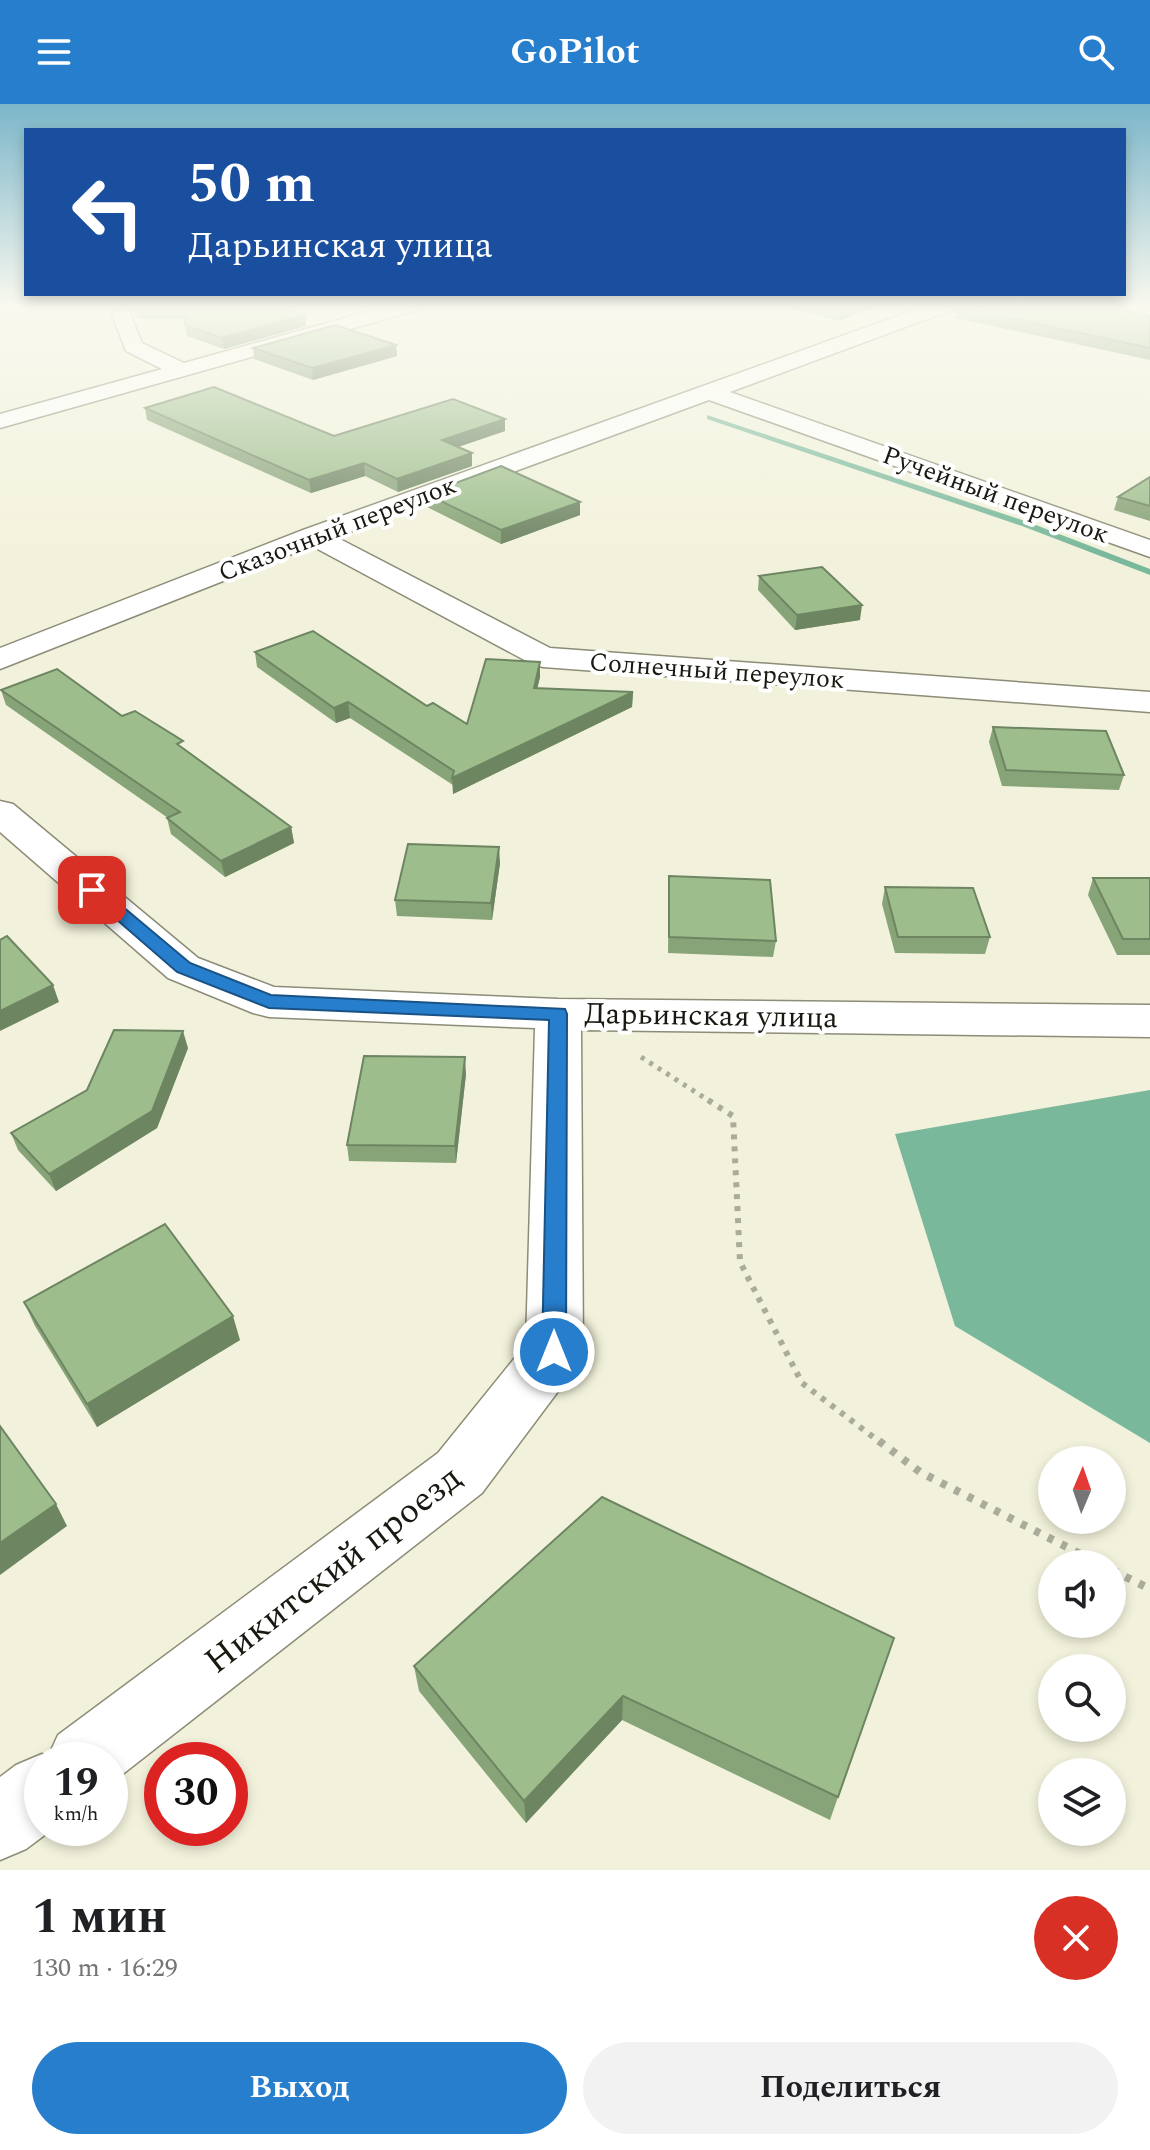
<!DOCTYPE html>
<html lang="ru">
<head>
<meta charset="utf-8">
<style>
  :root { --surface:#fff; --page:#f2f2f2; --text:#202124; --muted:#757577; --accent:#277ecc }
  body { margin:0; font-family:Spectral,serif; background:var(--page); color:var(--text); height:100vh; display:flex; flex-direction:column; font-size:30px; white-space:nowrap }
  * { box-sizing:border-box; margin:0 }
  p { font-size:26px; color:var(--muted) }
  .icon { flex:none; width:44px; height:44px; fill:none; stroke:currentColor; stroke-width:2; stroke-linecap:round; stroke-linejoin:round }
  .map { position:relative; height:1766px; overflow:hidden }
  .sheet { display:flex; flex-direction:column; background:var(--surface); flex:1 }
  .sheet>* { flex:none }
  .guide { position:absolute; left:24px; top:24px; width:1102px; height:168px; border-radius:0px; box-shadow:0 4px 12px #0003; background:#1a4fa0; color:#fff; overflow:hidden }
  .needle { width:52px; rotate:2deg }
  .buttons { position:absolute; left:1038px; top:1342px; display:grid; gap:16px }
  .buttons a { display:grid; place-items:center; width:88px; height:88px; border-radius:50%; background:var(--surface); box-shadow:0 4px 12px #0003; font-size:40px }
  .speed { position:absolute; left:24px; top:1638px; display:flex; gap:16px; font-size:40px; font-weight:700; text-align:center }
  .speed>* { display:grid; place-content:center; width:104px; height:104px; border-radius:50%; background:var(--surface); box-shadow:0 4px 12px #0003; line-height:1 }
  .speed small { font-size:20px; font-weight:400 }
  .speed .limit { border:12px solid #d22; background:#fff; color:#111 }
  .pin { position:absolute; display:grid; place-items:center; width:68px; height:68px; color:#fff; margin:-34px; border-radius:16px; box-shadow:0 4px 12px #0006 }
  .me { position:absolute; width:88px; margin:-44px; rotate:0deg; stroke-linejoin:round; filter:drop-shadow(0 0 6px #0008) }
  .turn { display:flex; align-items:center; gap:28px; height:168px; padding:0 32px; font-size:36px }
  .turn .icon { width:104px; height:104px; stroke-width:2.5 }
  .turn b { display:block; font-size:56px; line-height:68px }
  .round { display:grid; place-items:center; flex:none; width:84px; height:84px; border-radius:42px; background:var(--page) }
  .overview { display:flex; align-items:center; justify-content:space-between; height:136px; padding:0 32px }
  h1 { font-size:48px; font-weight:700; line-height:60px }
  .cta { display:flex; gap:16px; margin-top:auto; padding:16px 32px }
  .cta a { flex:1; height:92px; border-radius:48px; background:var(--accent); color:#fff; font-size:32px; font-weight:700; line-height:92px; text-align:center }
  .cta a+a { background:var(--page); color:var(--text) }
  header { display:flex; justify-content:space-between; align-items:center; height:104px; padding:0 32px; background:var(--accent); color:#fff; font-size:36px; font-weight:700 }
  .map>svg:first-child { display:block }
  .water { fill:#79b89b }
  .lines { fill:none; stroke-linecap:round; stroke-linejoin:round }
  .stream { fill:#79b89b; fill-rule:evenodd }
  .minor-casing { stroke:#8c8c77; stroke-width:3 }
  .path-far2 { stroke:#abab9a; stroke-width:5; stroke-dasharray:4 6; stroke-linecap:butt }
  .path-far1 { stroke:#abab9a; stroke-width:6; stroke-dasharray:5 7; stroke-linecap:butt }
  .path { stroke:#abab9a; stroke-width:8; stroke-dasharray:6 9; stroke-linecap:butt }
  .minor { fill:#fff; fill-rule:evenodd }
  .wall { fill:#87a378 }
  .shaded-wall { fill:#6e8562 }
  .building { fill:#9dbe8c; stroke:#6e8562; stroke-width:2 }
  .route { fill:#277ecc; stroke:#195285; stroke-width:2 }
  .labels { text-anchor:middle; stroke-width:8; stroke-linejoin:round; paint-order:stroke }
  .far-street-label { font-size:26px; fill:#191811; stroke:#fff }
  .street-label { font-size:30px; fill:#191811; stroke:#fff }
  .near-street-label { font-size:36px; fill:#191811; stroke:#fff }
</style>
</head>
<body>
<header><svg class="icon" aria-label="menu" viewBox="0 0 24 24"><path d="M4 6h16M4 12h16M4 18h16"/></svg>GoPilot<svg class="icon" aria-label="search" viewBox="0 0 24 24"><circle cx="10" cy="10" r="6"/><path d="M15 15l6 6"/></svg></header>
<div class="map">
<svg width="1150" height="1766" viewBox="0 0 1150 1766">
  <rect width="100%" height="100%" fill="#f2f2dc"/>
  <path class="water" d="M1150,986V1339L955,1222L895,1030Z"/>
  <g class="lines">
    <path class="stream" d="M707,311L1028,418L1150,465V471L1022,422L707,315Z"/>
    <g class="minor-casing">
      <g id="minor">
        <path d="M391,201H423L421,205L0,324V310L162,265L126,247L112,211L115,207H129L142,239L184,259Z"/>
        <path d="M928,201H956L954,205L730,288L1150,436V453L709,296L336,433L550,544L1150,588V608L543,563L532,560L312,442L0,565V544L303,426Z"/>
        <path d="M0,697L13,700L198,854L274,883L558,895L1150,901V933L581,926L583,1248L574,1266L482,1389L110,1680V1656H42V1724H54L26,1745L0,1756V1673L16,1661L42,1650L48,1653L58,1631L438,1349L526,1240L535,924L269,913L253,909L168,874L0,728Z"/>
      </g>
    </g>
    <path class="path-far2" d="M641,953L711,998"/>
    <path class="path-far1" d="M708,996L733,1012L740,1158L802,1279L881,1339"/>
    <g class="path">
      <path d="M879,1337L920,1368L1100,1460"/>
      <path d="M1112,1466L1150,1485"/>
    </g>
    <use href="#minor" class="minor"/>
  </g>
  <g class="wall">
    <path d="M101,201H297L285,205L305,211L306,222L224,245L187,232L184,215H139L131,205H112Z"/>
    <path d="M777,201H877L839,217Z"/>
    <path d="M1129,201H1150V207Z"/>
    <path d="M958,203L1150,212V256L956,214Z"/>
    <path d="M396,241L397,252L313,276L254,255L253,244Z"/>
    <path d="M145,304L334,332L505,315V327L458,343L472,349V362L398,388L365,372L311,389L147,316Z"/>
    <path d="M1150,373V417L1114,406L1118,393Z"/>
    <path d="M426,390L580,411L501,440L427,403Z"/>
    <path d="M759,472L860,516L795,526L758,486Z"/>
    <path d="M255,548L427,602L467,620L540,558V573L537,584L633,588L632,603L453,690V681L350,614L336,619L257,563Z"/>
    <path d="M1,586L122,612L185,645L291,723L294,739L225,773L171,730L167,714H168L6,601Z"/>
    <path d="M993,623L1124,671L1119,686L1002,682L989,638Z"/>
    <path d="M500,759L492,816L397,812L395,796Z"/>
    <path d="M669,772L776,837L773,853L668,849Z"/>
    <path d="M1093,774H1150V851H1117L1088,791Z"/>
    <path d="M885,783L990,833L985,850L895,849L882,800Z"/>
    <path d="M188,944L157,1024L56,1087L18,1046L11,1029Z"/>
    <path d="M466,970L456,1059L349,1057L347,1041Z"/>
    <path d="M24,1198L240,1236L97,1323L35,1222Z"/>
    <path d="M602,1393L838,1693L830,1716L622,1616L526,1719L419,1587L414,1562Z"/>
  </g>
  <g class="shaded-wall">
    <path d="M267,201H297L269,209Z"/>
    <path d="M856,201H877L839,217L840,208Z"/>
    <path d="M305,211L306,222L224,245L222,234Z"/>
    <path d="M396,241L397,252L313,276L312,264Z"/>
    <path d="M505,315V327L443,348L442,336Z"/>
    <path d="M472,349V362L398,388L397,375Z"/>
    <path d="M364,359L365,372L311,389L309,376Z"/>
    <path d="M580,398V411L501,440V426Z"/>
    <path d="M862,501L860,516L795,526L797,511Z"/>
    <path d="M540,558V573L534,599V584Z"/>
    <path d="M633,588L632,603L453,690L452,674Z"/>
    <path d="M348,598L350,614L336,619L334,604Z"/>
    <path d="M291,723L294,739L225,773L221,757Z"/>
    <path d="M499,743L500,759L492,816L491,799Z"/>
    <path d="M53,881L59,898L0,927V907Z"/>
    <path d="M183,927L188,944L157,1024L56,1087L49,1070Z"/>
    <path d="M465,953L466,970L456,1059L455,1042Z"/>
    <path d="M233,1212L240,1236L97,1323L87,1300Z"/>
    <path d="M56,1400L67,1422L0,1471V1439Z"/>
    <path d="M623,1592L622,1616L526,1719L524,1697Z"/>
  </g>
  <g class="building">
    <path d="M134,201H275L305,211L222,234L185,221L183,204H137Z"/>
    <path d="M814,201H856L840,208Z"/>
    <path d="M963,201H1101L1150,212V244L958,203Z"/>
    <path d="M335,221L396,241L312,264L253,244Z"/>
    <path d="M214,283L334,332L453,295L505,315L442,336L472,349L397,375L364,359L309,376L145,304Z"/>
    <path d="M501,362L580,398L501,426L426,390Z"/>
    <path d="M1150,373V402L1118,393Z"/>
    <path d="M822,463L862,501L797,511L759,472Z"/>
    <path d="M313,527L427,602L433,599L467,620L486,555L540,558L534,584L633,588L452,674L454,667L348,598L334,604L255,548Z"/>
    <path d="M57,565L122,612L135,607L183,637L177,640L291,723L221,757L167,714L180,708L1,586Z"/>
    <path d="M993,623L1106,627L1124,671L1006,666Z"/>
    <path d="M408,740L499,743L491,799L395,796Z"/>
    <path d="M669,772L770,776L776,837L669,833Z"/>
    <path d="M1093,774H1150V835H1123Z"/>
    <path d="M885,783L973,784L990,833H898Z"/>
    <path d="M7,832L53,881L0,907V836Z"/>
    <path d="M114,926L183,927L152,1007L49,1070L11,1029L87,986Z"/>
    <path d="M364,952L465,953L455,1042L347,1041Z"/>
    <path d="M165,1120L233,1212L87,1300L24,1198Z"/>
    <path d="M0,1322L56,1400L0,1439Z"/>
    <path d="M602,1393L894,1534L838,1693L623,1592L524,1697L414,1562Z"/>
  </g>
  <linearGradient id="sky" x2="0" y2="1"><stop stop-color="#7bb6c9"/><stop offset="0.45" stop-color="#f9f9ef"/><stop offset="1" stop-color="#f9f9ef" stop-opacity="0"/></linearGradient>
  <rect width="1150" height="449" fill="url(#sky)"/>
  <path class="route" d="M92,781L98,782L190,859L271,891L565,905L567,910L566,1248L563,1255L554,1258L546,1255L542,1248L549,916L269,904L177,868L86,789L83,786L86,782Z"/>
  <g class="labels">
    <g class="far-street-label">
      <text transform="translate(996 390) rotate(20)" y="9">Ручейный переулок</text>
      <text transform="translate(337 424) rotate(-21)" y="9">Сказочный переулок</text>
      <text transform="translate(717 566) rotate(4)" y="9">Солнечный переулок</text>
    </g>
    <g class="street-label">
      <text transform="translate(711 911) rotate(1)" y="10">Дарьинская улица</text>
    </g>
    <g class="near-street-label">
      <text transform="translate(332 1464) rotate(-38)" y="13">Никитский проезд</text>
    </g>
  </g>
</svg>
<div class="buttons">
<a><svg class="needle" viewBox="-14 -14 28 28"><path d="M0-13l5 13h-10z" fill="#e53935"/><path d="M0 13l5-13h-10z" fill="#757577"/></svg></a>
<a><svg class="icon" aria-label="sound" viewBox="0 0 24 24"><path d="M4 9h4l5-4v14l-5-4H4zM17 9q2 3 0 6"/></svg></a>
<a><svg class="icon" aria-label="search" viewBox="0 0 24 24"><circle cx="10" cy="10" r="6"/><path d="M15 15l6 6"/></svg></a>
<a><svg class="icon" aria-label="layers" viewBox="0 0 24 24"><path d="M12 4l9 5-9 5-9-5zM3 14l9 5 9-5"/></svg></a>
</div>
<div class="speed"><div>19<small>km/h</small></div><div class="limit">30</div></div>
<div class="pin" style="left:92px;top:786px;background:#d93025"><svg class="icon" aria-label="arrive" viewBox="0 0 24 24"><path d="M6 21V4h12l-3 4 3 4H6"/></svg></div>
<svg class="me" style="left:554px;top:1248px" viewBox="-20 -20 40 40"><circle r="17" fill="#277ecc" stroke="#fff" stroke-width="3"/><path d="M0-11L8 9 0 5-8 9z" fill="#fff"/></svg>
<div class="guide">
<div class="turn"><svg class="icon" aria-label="left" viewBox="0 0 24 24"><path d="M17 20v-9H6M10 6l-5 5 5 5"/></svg><div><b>50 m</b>Дарьинская улица</div></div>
</div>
</div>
<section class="sheet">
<div class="overview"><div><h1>1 мин</h1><p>130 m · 16:29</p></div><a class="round" style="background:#d93025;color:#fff"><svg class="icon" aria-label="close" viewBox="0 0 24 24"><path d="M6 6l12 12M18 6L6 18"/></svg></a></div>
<div class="cta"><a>Выход</a><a>Поделиться</a></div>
</section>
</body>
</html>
